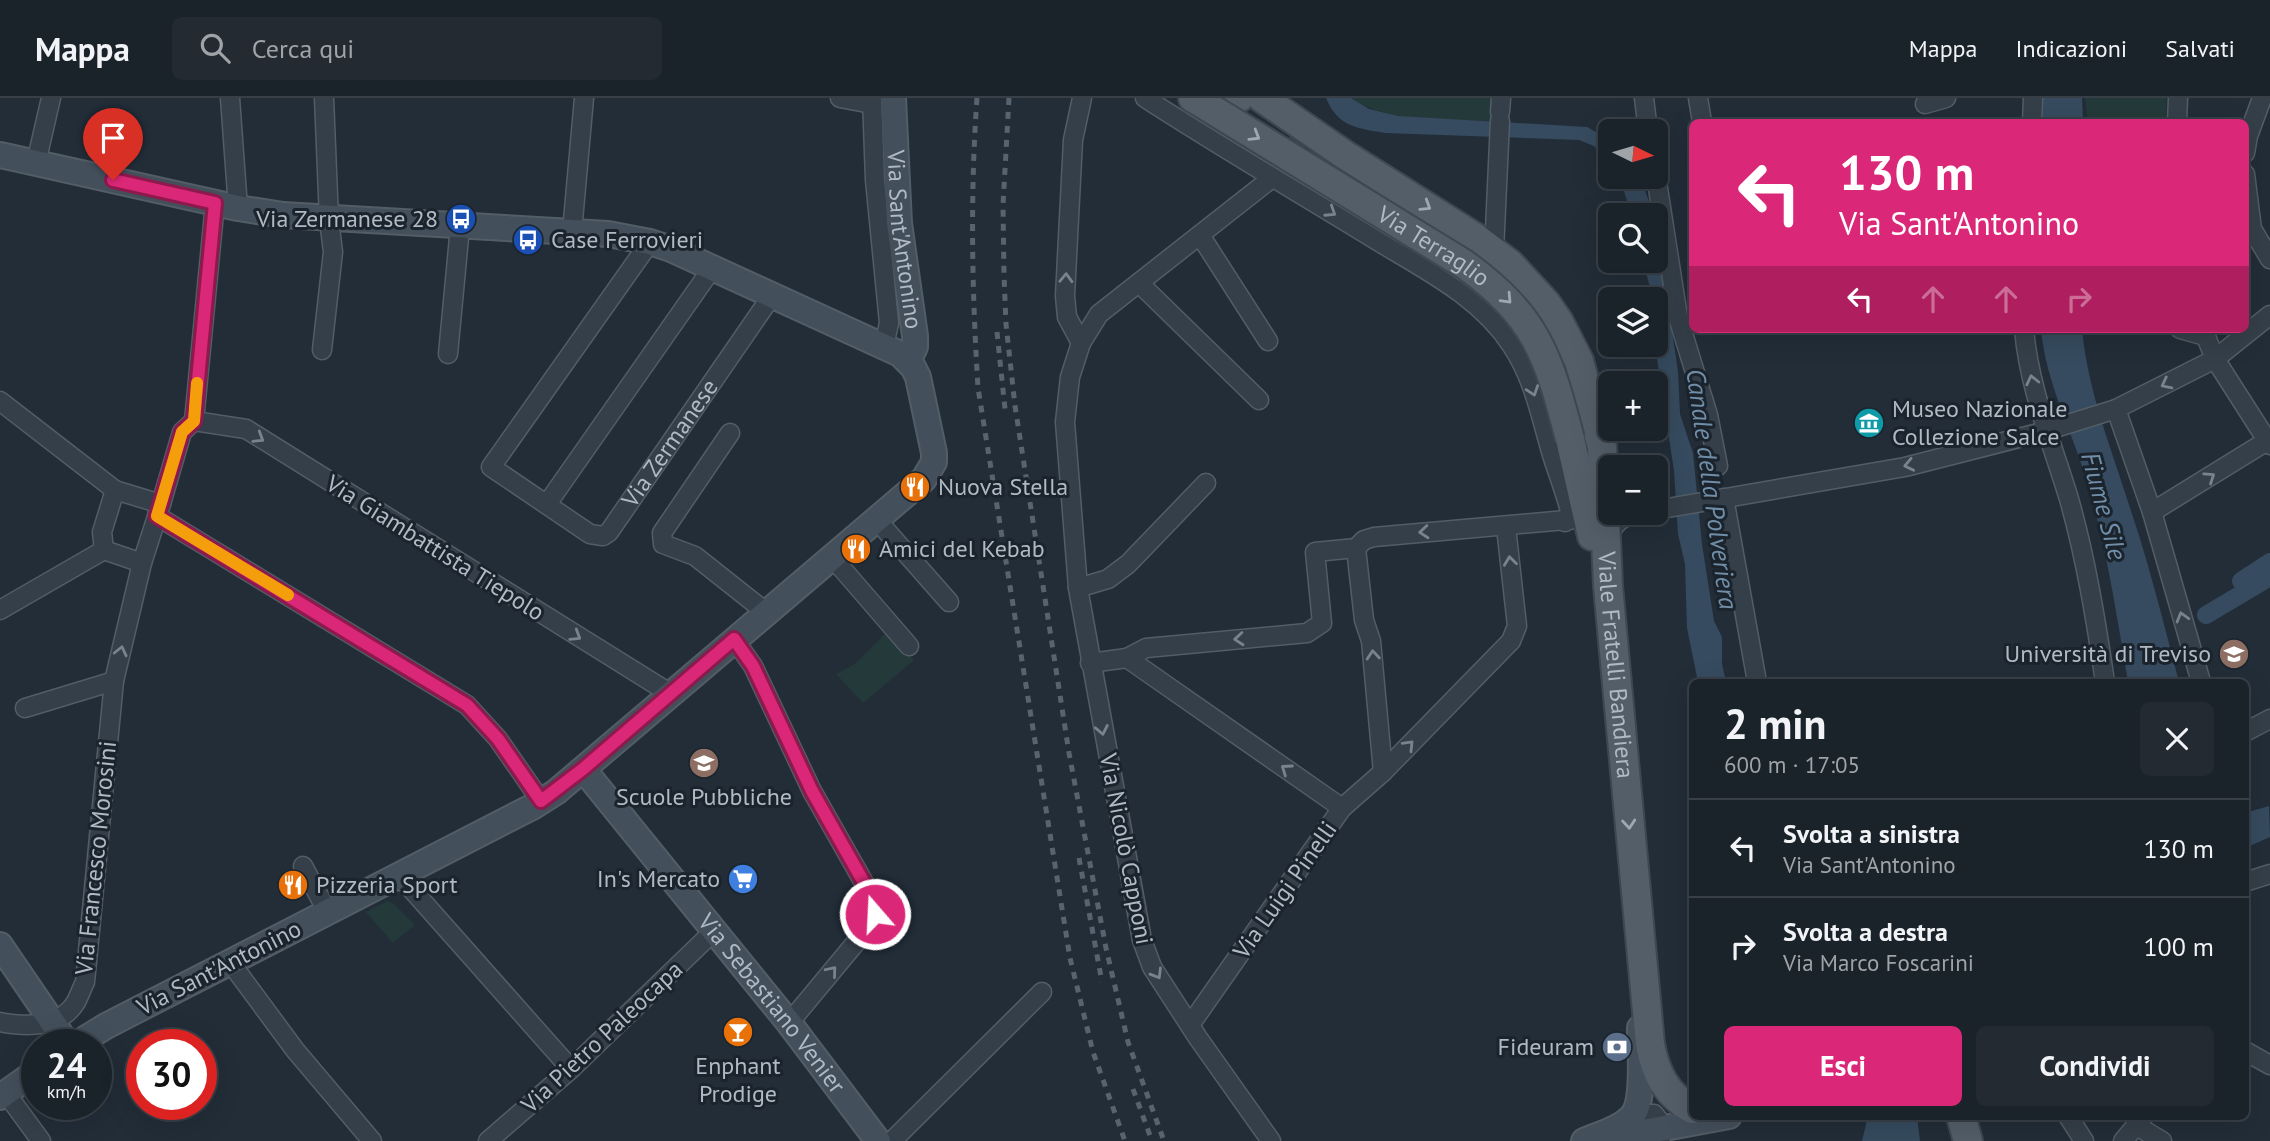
<!DOCTYPE html>
<html lang="it">
<head>
<meta charset="utf-8">
<style>
  :root { --surface:#1a222a; --page:#232a32; --text:#f1f3f6; --muted:#9fa4a8; --line:#383f47; --accent:#db2777 }
  body { margin:0; font-family:"PT Sans",sans-serif; background:var(--page); color:var(--text); height:100vh; display:flex; flex-direction:column; font-size:26px; white-space:nowrap }
  * { box-sizing:border-box; margin:0 }
  p { font-size:23px; color:var(--muted) }
  .icon { flex:none; width:38px; height:38px; fill:none; stroke:currentColor; stroke-width:2; stroke-linecap:round; stroke-linejoin:round }
  .map { position:relative; flex:1; overflow:hidden }
  .drawer { position:absolute; left:1689px; top:581px; width:560px; height:441px; display:flex; flex-direction:column; background:var(--surface); border-radius:10px; box-shadow:0 7px 28px #0002,0 0 0 2px var(--line) }
  .drawer>* { flex:none }
  .hud { position:absolute; left:1689px; top:21px; width:560px; height:214px; border-radius:10px; box-shadow:0 7px 28px #0002,0 0 0 2px var(--line); background:#db2777; color:#fff; overflow:hidden }
  .needle { width:46px; rotate:95deg }
  .fabs { position:absolute; left:1598px; top:21px; display:grid; gap:14px }
  .fabs a { display:grid; place-items:center; width:70px; height:70px; border-radius:10px; background:var(--surface); box-shadow:0 7px 28px #0002,0 0 0 2px var(--line); font-size:35px }
  .speed { position:absolute; left:21px; top:931px; display:flex; gap:14px; font-size:35px; font-weight:700; text-align:center }
  .speed>* { display:grid; place-content:center; width:91px; height:91px; border-radius:50%; background:var(--surface); box-shadow:0 7px 28px #0002,0 0 0 2px var(--line); line-height:1 }
  .speed small { font-size:18px; font-weight:400 }
  .speed .limit { border:10px solid #d22; background:#fff; color:#111 }
  .pin { position:absolute; display:grid; place-items:center; width:60px; height:60px; color:#fff; margin:-72px -30px; border-radius:50% 50% 50% 0; rotate:-45deg; box-shadow:0 0 7px #0007 }
  .pin .icon { rotate:45deg }
  .me { position:absolute; width:77px; margin:-38px; rotate:341deg; stroke-linejoin:round; filter:drop-shadow(0 0 5px #0008) }
  .turn { display:flex; align-items:center; gap:24px; height:147px; padding:0 35px; font-size:32px }
  .turn .icon { width:91px; height:91px; stroke-width:2.5 }
  .turn b { display:block; font-size:49px; line-height:60px }
  .lanes { display:flex; align-items:center; height:66px; padding:0 35px; background:#0003; justify-content:center; gap:35px; direction:ltr }
  .lanes .off { opacity:.35 }
  .round { display:grid; place-items:center; flex:none; width:74px; height:74px; border-radius:10px; background:var(--page) }
  .summary { display:flex; align-items:center; justify-content:space-between; height:119px; padding:0 35px }
  h1 { font-size:42px; font-weight:800; line-height:52px }
  .primary-button { display:flex; gap:14px; margin-top:auto; padding:14px 35px }
  .primary-button a { flex:1; height:80px; border-radius:10px; background:var(--accent); color:#fff; font-size:28px; font-weight:800; line-height:80px; text-align:center }
  .primary-button a+a { background:var(--page); color:var(--text) }
  ul { padding:0; list-style:none }
  li { display:flex; align-items:center; gap:21px; height:98px; padding:0 35px; border-top:2px solid var(--line) }
  li div { flex:1 }
  li b { display:block; font-size:26px }
  li em { font-style:normal }
  header { display:flex; align-items:center; gap:42px; box-sizing:border-box; height:98px; padding:0 35px; background:var(--surface); border-bottom:2px solid var(--line) }
  header strong { font-size:33px }
  nav { display:flex; gap:38px; margin-inline-start:auto; font-size:24px }
  .search { width:490px; height:63px; background:var(--page); display:flex; align-items:center; gap:18px; box-sizing:border-box; padding:0 24px; border-radius:10px; color:var(--muted); font-size:26px }
  .map>svg:first-child { display:block }
  .green { fill:#243939 }
  .water { fill:#364b5f }
  .lines { fill:none; stroke-linecap:round; stroke-linejoin:round }
  .canal { stroke:#364b5f; stroke-width:18 }
  .street-tunnel { stroke:#37424d; stroke-width:18; stroke-dasharray:18 9; stroke-linecap:butt }
  .street-casing { stroke:#535d66; stroke-width:21 }
  .secondary-casing { stroke:#535d66; stroke-width:28 }
  .primary-casing { stroke:#3f4852; stroke-width:32 }
  .street { stroke:#353f49; stroke-width:18 }
  .secondary { stroke:#434f5b; stroke-width:24 }
  .primary { stroke:#535e69; stroke-width:28 }
  .rail { stroke:#576470; stroke-width:5; stroke-dasharray:7 7; stroke-linecap:butt }
  .primary-bridge-casing { stroke:#3f4852; stroke-width:32; stroke-linecap:butt }
  .primary-bridge { stroke:#535e69; stroke-width:28 }
  .oneway { stroke:#9da8b3 }
  .oneway2 { stroke:#79838d }
  .route-casing { stroke:#8e194d; stroke-width:18 }
  .route { stroke:#db2777; stroke-width:12 }
  .slow { stroke:#f59e0b; stroke-width:12 }
  .labels { text-anchor:middle; stroke-width:6; stroke-linejoin:round; paint-order:stroke }
  .poi-label { font-size:24px; fill:#b0bac5; stroke:#1b242d; text-anchor:start }
  .street-label { font-size:24px; fill:#b0bac5; stroke:#1b242d }
  .water-label { font-size:26px; font-style:italic; fill:#718ea8; stroke:#1b242d }
</style>
</head>
<body>
<header>
<strong>Mappa</strong>
<div class="search"><svg class="icon" aria-label="search" viewBox="0 0 24 24"><circle cx="10" cy="10" r="6"/><path d="M15 15l6 6"/></svg>Cerca qui</div>
<nav><a>Mappa</a><a>Indicazioni</a><a>Salvati</a></nav>
</header>
<div class="map">
<svg width="2270" height="1043" viewBox="0 0 2270 1043">
  <rect width="100%" height="100%" fill="#222d38"/>
  <g class="green">
    <path d="M1351,0H1496L1495,23C1452,21 1386,26 1351,0Z"/>
    <path d="M2085,0H2166V24H2088Z"/>
    <path d="M889,532L914,562L863,605L836,576L855,566Z"/>
    <path d="M388,803L393,805L415,827L393,845L366,814Z"/>
  </g>
  <g class="water">
    <path d="M1326,0H1351L1369,11L1398,18L1587,29L1610,42V64L1594,48L1579,42L1385,35C1357,30 1338,29 1326,0Z"/>
    <path d="M2042,0H2082L2083,24H2041Z"/>
    <path d="M1619,79H1640L1654,117H1632Z"/>
    <path d="M1656,121L1678,274L1680,316L1693,355L1702,446L1714,523L1722,539V566L1726,584H1698L1687,530L1685,466L1678,436L1674,373L1655,247L1656,201H1653L1643,163H1656Z"/>
    <path d="M2041,231H2082C2088,295 2112,352 2131,413C2150,469 2164,527 2179,584H2128C2117,519 2107,453 2089,390C2074,336 2046,287 2041,231Z"/>
    <path d="M2269,708L2270,739L2245,750V715Z"/>
    <path d="M1868,1018L1917,1019L1920,1043H1862Z"/>
  </g>
  <g class="lines">
    <g class="canal">
      <path d="M2241,483L2270,464"/>
      <path d="M2206,517L2270,479"/>
    </g>
    <path class="street-tunnel" d="M1272,80L1306,31"/>
    <g class="street-casing">
      <g id="street">
        <path d="M230,0L238,110"/>
        <path d="M840,0L872,6"/>
        <path d="M872,0L875,82L889,225L884,248"/>
        <path d="M1145,0C1219,48 1296,93 1371,139C1421,170 1479,197 1512,248C1534,281 1541,320 1552,357C1558,376 1565,394 1570,413L1565,424"/>
        <path d="M1644,0L1648,33"/>
        <path d="M1698,0L1702,24"/>
        <path d="M1925,6L1946,0"/>
        <path d="M1500,14L1501,0"/>
        <path d="M2032,24L2033,0"/>
        <path d="M2177,24L2178,0"/>
        <path d="M2245,55L2248,38L2262,0"/>
        <path d="M36,65L51,0"/>
        <path d="M2245,76L2252,131L2270,161"/>
        <path d="M1656,77L1678,219L1708,317L1718,368"/>
        <path d="M572,134L584,0"/>
        <path d="M1200,137L1268,243"/>
        <path id="s1" d="M650,144L491,369L590,436L603,438L609,434L773,196"/>
        <path d="M1494,153L1500,23"/>
        <path d="M1139,185L1259,302"/>
        <path d="M2024,231C2029,290 2052,345 2069,401C2086,461 2096,523 2105,584"/>
        <path d="M2180,231L2205,238"/>
        <path d="M2203,231L2215,261L2270,347"/>
        <path d="M1081,245L1067,219L1065,198L1073,42L1082,0"/>
        <path d="M322,252L333,154L329,122L324,0"/>
        <path d="M448,256L460,129"/>
        <path d="M0,303L115,392"/>
        <path d="M2116,311L2152,414L2201,584"/>
        <path d="M194,323L246,331L671,596"/>
        <path d="M730,335L662,435L663,446L695,458L767,515"/>
        <path d="M115,392L161,406L142,465L104,452L102,434Z"/>
        <path d="M1724,400L1757,584"/>
        <path d="M161,406L182,334L194,323L215,105"/>
        <path d="M547,406L713,169"/>
        <path d="M1656,412L1905,369L2046,333L2116,311L2215,261L2270,217"/>
        <path d="M2152,414L2267,343"/>
        <path d="M157,418L467,607L498,641L541,703"/>
        <path d="M876,421L949,504"/>
        <path d="M1607,442C1613,426 1622,417 1640,415"/>
        <path d="M1356,450L1364,522L1371,543L1383,674"/>
        <path d="M832,459L909,548"/>
        <path d="M1078,490L1108,481L1128,466L1206,385"/>
        <path d="M0,512L104,452"/>
        <path d="M734,541L753,568L812,693L867,790C873,803 877,812 872,825L789,925"/>
        <path d="M1127,560L1146,550L1307,535L1322,525L1315,454L1356,450L1364,442L1374,439L1577,421"/>
        <path d="M1090,565L1127,560L1342,710"/>
        <path d="M25,610L114,583"/>
        <path d="M2245,634L2270,621"/>
        <path d="M303,768L327,813"/>
        <path d="M399,777L571,971"/>
        <path d="M2245,784L2270,776"/>
        <path d="M230,864L295,952L372,1043"/>
        <path d="M0,924C26,929 60,930 76,904C79,898 82,890 85,884L114,583L142,465"/>
        <path d="M1190,927L1342,710L1383,674L1511,543L1517,528L1506,429"/>
        <path d="M2245,953L2270,967"/>
        <path d="M6,995L41,1043"/>
        <path d="M1632,1017L1654,1016L1658,1021L1661,1040"/>
        <path d="M2068,1018L2084,1043"/>
        <path d="M2137,1028L2162,1043"/>
        <path d="M488,1043L571,971L714,833"/>
        <path d="M892,1043L1042,894"/>
        <path d="M1271,1043L1198,940L1152,869L1142,842L1078,490L1065,324L1070,279L1081,245L1099,216L1272,80"/>
        <path d="M2123,1043L2144,1018"/>
      </g>
    </g>
    <g class="secondary-casing">
      <g id="secondary">
        <path id="s2" d="M893,0L899,125L915,238V249L908,263"/>
        <path d="M0,57L238,110L283,117L608,136L650,144L671,151L900,256L913,269L918,279L934,355V364L924,381L556,694L534,708L106,928L75,947"/>
        <path id="s3" d="M583,671L789,925L878,1043"/>
        <path d="M0,847L68,947"/>
        <path d="M0,999L37,973"/>
        <path d="M1606,1041L1729,1018"/>
        <path d="M1584,1043C1600,1036 1621,1031 1633,1017C1645,1001 1640,951 1640,930"/>
      </g>
    </g>
    <g class="primary-casing">
      <g id="primary">
        <path d="M1193,0C1209,8 1223,7 1239,0"/>
        <path id="s4" d="M1262,0L1345,57L1473,138L1510,166L1546,205L1559,224L1579,263L1602,349L1608,488L1650,946C1655,974 1666,997 1692,1011"/>
        <path d="M1570,341L1592,438"/>
        <path d="M1961,1018L1968,1043"/>
      </g>
    </g>
    <use href="#street" class="street"/>
    <use href="#secondary" class="secondary"/>
    <use href="#primary" class="primary"/>
    <g class="rail">
      <path d="M977,0C970,98 972,193 978,290L1070,860L1093,954L1125,1043"/>
      <path d="M1009,0L1003,107L1004,177L1006,226L1015,308L1069,655L1106,850L1128,944L1164,1043"/>
      <path d="M997,234L1005,311"/>
      <path d="M1079,760L1102,884"/>
      <path d="M1133,991L1152,1043"/>
    </g>
    <g class="primary-bridge-casing">
      <g id="primary-bridge">
        <path id="s5" d="M1197,2L1464,166C1537,219 1548,257 1570,341"/>
      </g>
    </g>
    <use href="#primary-bridge" class="primary-bridge"/>
  </g>
  <defs><path id="oneway-chevron" d="M-2-3.5L2.5 0L-2 3.5" fill="none" stroke-width="1.6" stroke-linecap="round" stroke-linejoin="round" transform="scale(1.75)"/></defs>
  <g class="oneway">
    <use href="#oneway-chevron" transform="translate(1255 38) rotate(31)"/>
    <use href="#oneway-chevron" transform="translate(1426 108) rotate(32)"/>
    <use href="#oneway-chevron" transform="translate(1507 201) rotate(47)"/>
    <use href="#oneway-chevron" transform="translate(1629 726) rotate(85)"/>
  </g>
  <g class="oneway2">
    <use href="#oneway-chevron" transform="translate(1331 114) rotate(33)"/>
    <use href="#oneway-chevron" transform="translate(1066 180) rotate(-88)"/>
    <use href="#oneway-chevron" transform="translate(2032 282) rotate(-103)"/>
    <use href="#oneway-chevron" transform="translate(2166 286) rotate(153)"/>
    <use href="#oneway-chevron" transform="translate(1533 293) rotate(71)"/>
    <use href="#oneway-chevron" transform="translate(259 340) rotate(32)"/>
    <use href="#oneway-chevron" transform="translate(1909 367) rotate(168)"/>
    <use href="#oneway-chevron" transform="translate(2210 379) rotate(-34)"/>
    <use href="#oneway-chevron" transform="translate(1424 434) rotate(175)"/>
    <use href="#oneway-chevron" transform="translate(1510 463) rotate(-97)"/>
    <use href="#oneway-chevron" transform="translate(2182 519) rotate(-106)"/>
    <use href="#oneway-chevron" transform="translate(576 538) rotate(32)"/>
    <use href="#oneway-chevron" transform="translate(1239 541) rotate(175)"/>
    <use href="#oneway-chevron" transform="translate(121 553) rotate(-77)"/>
    <use href="#oneway-chevron" transform="translate(1373 557) rotate(-95)"/>
    <use href="#oneway-chevron" transform="translate(1102 632) rotate(79)"/>
    <use href="#oneway-chevron" transform="translate(1409 647) rotate(-46)"/>
    <use href="#oneway-chevron" transform="translate(1286 671) rotate(-145)"/>
    <use href="#oneway-chevron" transform="translate(832 873) rotate(-50)"/>
    <use href="#oneway-chevron" transform="translate(1157 876) rotate(59)"/>
  </g>
  <g class="lines">
    <g class="route-casing">
      <path id="route" d="M113,82L215,105L194,323L182,334L157,418L467,607L498,641L541,703L583,671L734,541L753,568L812,693L867,790L875,816"/>
    </g>
    <use href="#route" class="route"/>
    <path class="slow" d="M197,285L194,323L182,334L157,418L288,497"/>
  </g>
  <defs>
    <g id="bus-disc" transform="scale(1.575)"><circle r="9.5" fill="#1a4fb4" stroke="#1b242d"/><path d="M-5-6H5V4H4V6H2V4H-2V6H-4V4H-5ZM-3.5-4V0h7V-4ZM-3.5 1.2v1.5H-2V1.2ZM2 1.2v1.5H3.5V1.2Z" fill="#fff"/></g>
    <g id="museum-disc" transform="scale(1.575)"><circle r="9.5" fill="#0f9aa8" stroke="#1b242d"/><path d="M0-6L6-3V-2H-6V-3ZM-5-1h2V3h-2ZM-1-1h2V3h-2ZM3-1h2V3H3ZM-6 4H6V6H-6Z" fill="#fff"/></g>
    <g id="restaurant-disc" transform="scale(1.575)"><circle r="9.5" fill="#e8710a" stroke="#1b242d"/><path d="M-5-6h1v4h1v-4h1v4h1v-4h1v5L-1.5 .5V6h-2V.5L-5-1ZM5-6V6H3V1.5H1.5Q1.5-4 5-6Z" fill="#fff"/></g>
    <g id="university-disc" transform="scale(1.575)"><circle r="9.5" fill="#8d6e63" stroke="#1b242d"/><path d="M0-5L7-2L0 1L-7-2ZM-4 1L0 2.5L4 1V4Q0 6-4 4Z" fill="#fff"/></g>
    <g id="school-disc" transform="scale(1.575)"><circle r="9.5" fill="#8d6e63" stroke="#1b242d"/><path d="M0-5L7-2L0 1L-7-2ZM-4 1L0 2.5L4 1V4Q0 6-4 4Z" fill="#fff"/></g>
    <g id="supermarket-disc" transform="scale(1.575)"><circle r="9.5" fill="#3f7fe0" stroke="#1b242d"/><path d="M-6-5.5h2.5l.6 2H6L4.5 2H-2.5L-4.4-4H-6ZM-1.5 3.2a1.3 1.3 0 1 0 .1 0ZM3 3.2a1.3 1.3 0 1 0 .1 0Z" fill="#fff"/></g>
    <g id="bar-disc" transform="scale(1.575)"><circle r="9.5" fill="#e8710a" stroke="#1b242d"/><path d="M-6-5H6L.8 .8V4.5H3.5V6h-7V4.5H-.8V.8Z" fill="#fff"/></g>
    <g id="bank-disc" transform="scale(1.575)"><circle r="9.5" fill="#5c6f8a" stroke="#1b242d"/><path d="M-6-4H6V4H-6ZM0-2.3a2.3 2.3 0 1 0 0 4.6a2.3 2.3 0 1 0 0-4.6Z" fill="#fff"/></g>
  </defs>
  <g fill-rule="evenodd">
    <use href="#bus-disc" x="461" y="121"/>
    <use href="#bus-disc" x="528" y="142"/>
    <use href="#museum-disc" x="1869" y="325"/>
    <use href="#restaurant-disc" x="915" y="389"/>
    <use href="#restaurant-disc" x="856" y="451"/>
    <use href="#university-disc" x="2234" y="556"/>
    <use href="#school-disc" x="704" y="665"/>
    <use href="#supermarket-disc" x="743" y="781"/>
    <use href="#restaurant-disc" x="293" y="787"/>
    <use href="#bar-disc" x="738" y="934"/>
    <use href="#bank-disc" x="1617" y="949"/>
  </g>
  <g class="labels">
    <g class="poi-label">
      <text x="438" y="129" text-anchor="end">Via Zermanese 28</text>
      <text x="551" y="150">Case Ferrovieri</text>
      <text x="1892" y="319">Museo Nazionale<tspan x="1892" dy="28">Collezione Salce</tspan></text>
      <text x="938" y="397">Nuova Stella</text>
      <text x="879" y="459">Amici del Kebab</text>
      <text x="2211" y="564" text-anchor="end">Università di Treviso</text>
      <text x="704" y="707" text-anchor="middle">Scuole Pubbliche</text>
      <text x="720" y="789" text-anchor="end">In's Mercato</text>
      <text x="316" y="795">Pizzeria Sport</text>
      <text x="1594" y="957" text-anchor="end">Fideuram</text>
      <text x="738" y="976" text-anchor="middle">Enphant<tspan x="738" dy="28">Prodige</tspan></text>
    </g>
    <g class="street-label">
      <text dy="8" stroke="none"><textPath href="#s2" startOffset="142">Via Sant'Antonino</textPath></text>
      <text dy="8" stroke="none"><textPath href="#s5" startOffset="278">Via Terraglio</textPath></text>
      <text dy="8" stroke="none"><textPath href="#s1" startOffset="523">Via Zermanese</textPath></text>
      <text transform="translate(435 450) rotate(32)" y="8">Via Giambattista Tiepolo</text>
      <text dy="8" stroke="none"><textPath href="#s4" startOffset="726">Viale Fratelli Bandiera</textPath></text>
      <text transform="translate(1126 751) rotate(79)" y="8">Via Nicolò Capponi</text>
      <text transform="translate(96 760) rotate(-84)" y="8">Via Francesco Morosini</text>
      <text transform="translate(1285 792) rotate(-55)" y="8">Via Luigi Pinelli</text>
      <text transform="translate(219 870) rotate(-27)" y="8">Via Sant'Antonino</text>
      <text dy="8" stroke="none"><textPath href="#s3" startOffset="301">Via Sebastiano Venier</textPath></text>
      <text transform="translate(602 939) rotate(-43)" y="8">Via Pietro Paleocapa</text>
    </g>
    <g class="water-label">
      <text transform="translate(1712 391) rotate(82)" y="9">Canale della Polveriera</text>
      <text transform="translate(2104 408) rotate(75)" y="9">Fiume Sile</text>
    </g>
  </g>
</svg>
<div class="fabs">
<a><svg class="needle" viewBox="-14 -14 28 28"><path d="M0-13l5 13h-10z" fill="#e53935"/><path d="M0 13l5-13h-10z" fill="#9fa4a8"/></svg></a>
<a><svg class="icon" aria-label="search" viewBox="0 0 24 24"><circle cx="10" cy="10" r="6"/><path d="M15 15l6 6"/></svg></a>
<a><svg class="icon" aria-label="layers" viewBox="0 0 24 24"><path d="M12 4l9 5-9 5-9-5zM3 14l9 5 9-5"/></svg></a>
<a>+</a>
<a>−</a>
</div>
<div class="speed"><div>24<small>km/h</small></div><div class="limit">30</div></div>
<div class="pin" style="left:113px;top:82px;background:#d93025"><svg class="icon" aria-label="arrive" viewBox="0 0 24 24"><path d="M6 21V4h12l-3 4 3 4H6"/></svg></div>
<svg class="me" style="left:875px;top:816px" viewBox="-20 -20 40 40"><circle r="17" fill="#db2777" stroke="#fff" stroke-width="3"/><path d="M0-11L8 9 0 5-8 9z" fill="#fff"/></svg>
<div class="hud">
<div class="turn"><svg class="icon" aria-label="left" viewBox="0 0 24 24"><path d="M17 20v-9H6M10 6l-5 5 5 5"/></svg><div><b>130 m</b>Via Sant'Antonino</div></div>
<div class="lanes"><svg class="icon" aria-label="left" viewBox="0 0 24 24"><path d="M17 20v-9H6M10 6l-5 5 5 5"/></svg><svg class="icon off" aria-label="ahead" viewBox="0 0 24 24"><path d="M12 20V5M6 11l6-6 6 6"/></svg><svg class="icon off" aria-label="ahead" viewBox="0 0 24 24"><path d="M12 20V5M6 11l6-6 6 6"/></svg><svg class="icon off" aria-label="right" viewBox="0 0 24 24"><path d="M7 20v-9h11M14 6l5 5-5 5"/></svg></div>
</div>
<section class="drawer">
<div class="summary"><div><h1>2 min</h1><p>600 m · 17:05</p></div><a class="round"><svg class="icon" aria-label="close" viewBox="0 0 24 24"><path d="M6 6l12 12M18 6L6 18"/></svg></a></div>
<ul>
<li><svg class="icon" aria-label="left" viewBox="0 0 24 24"><path d="M17 20v-9H6M10 6l-5 5 5 5"/></svg><div><b>Svolta a sinistra</b><p>Via Sant'Antonino</p></div><em>130 m</em></li>
<li><svg class="icon" aria-label="right" viewBox="0 0 24 24"><path d="M7 20v-9h11M14 6l5 5-5 5"/></svg><div><b>Svolta a destra</b><p>Via Marco Foscarini</p></div><em>100 m</em></li>
</ul>
<div class="primary-button"><a>Esci</a><a>Condividi</a></div>
</section>
</div>
</body>
</html>
